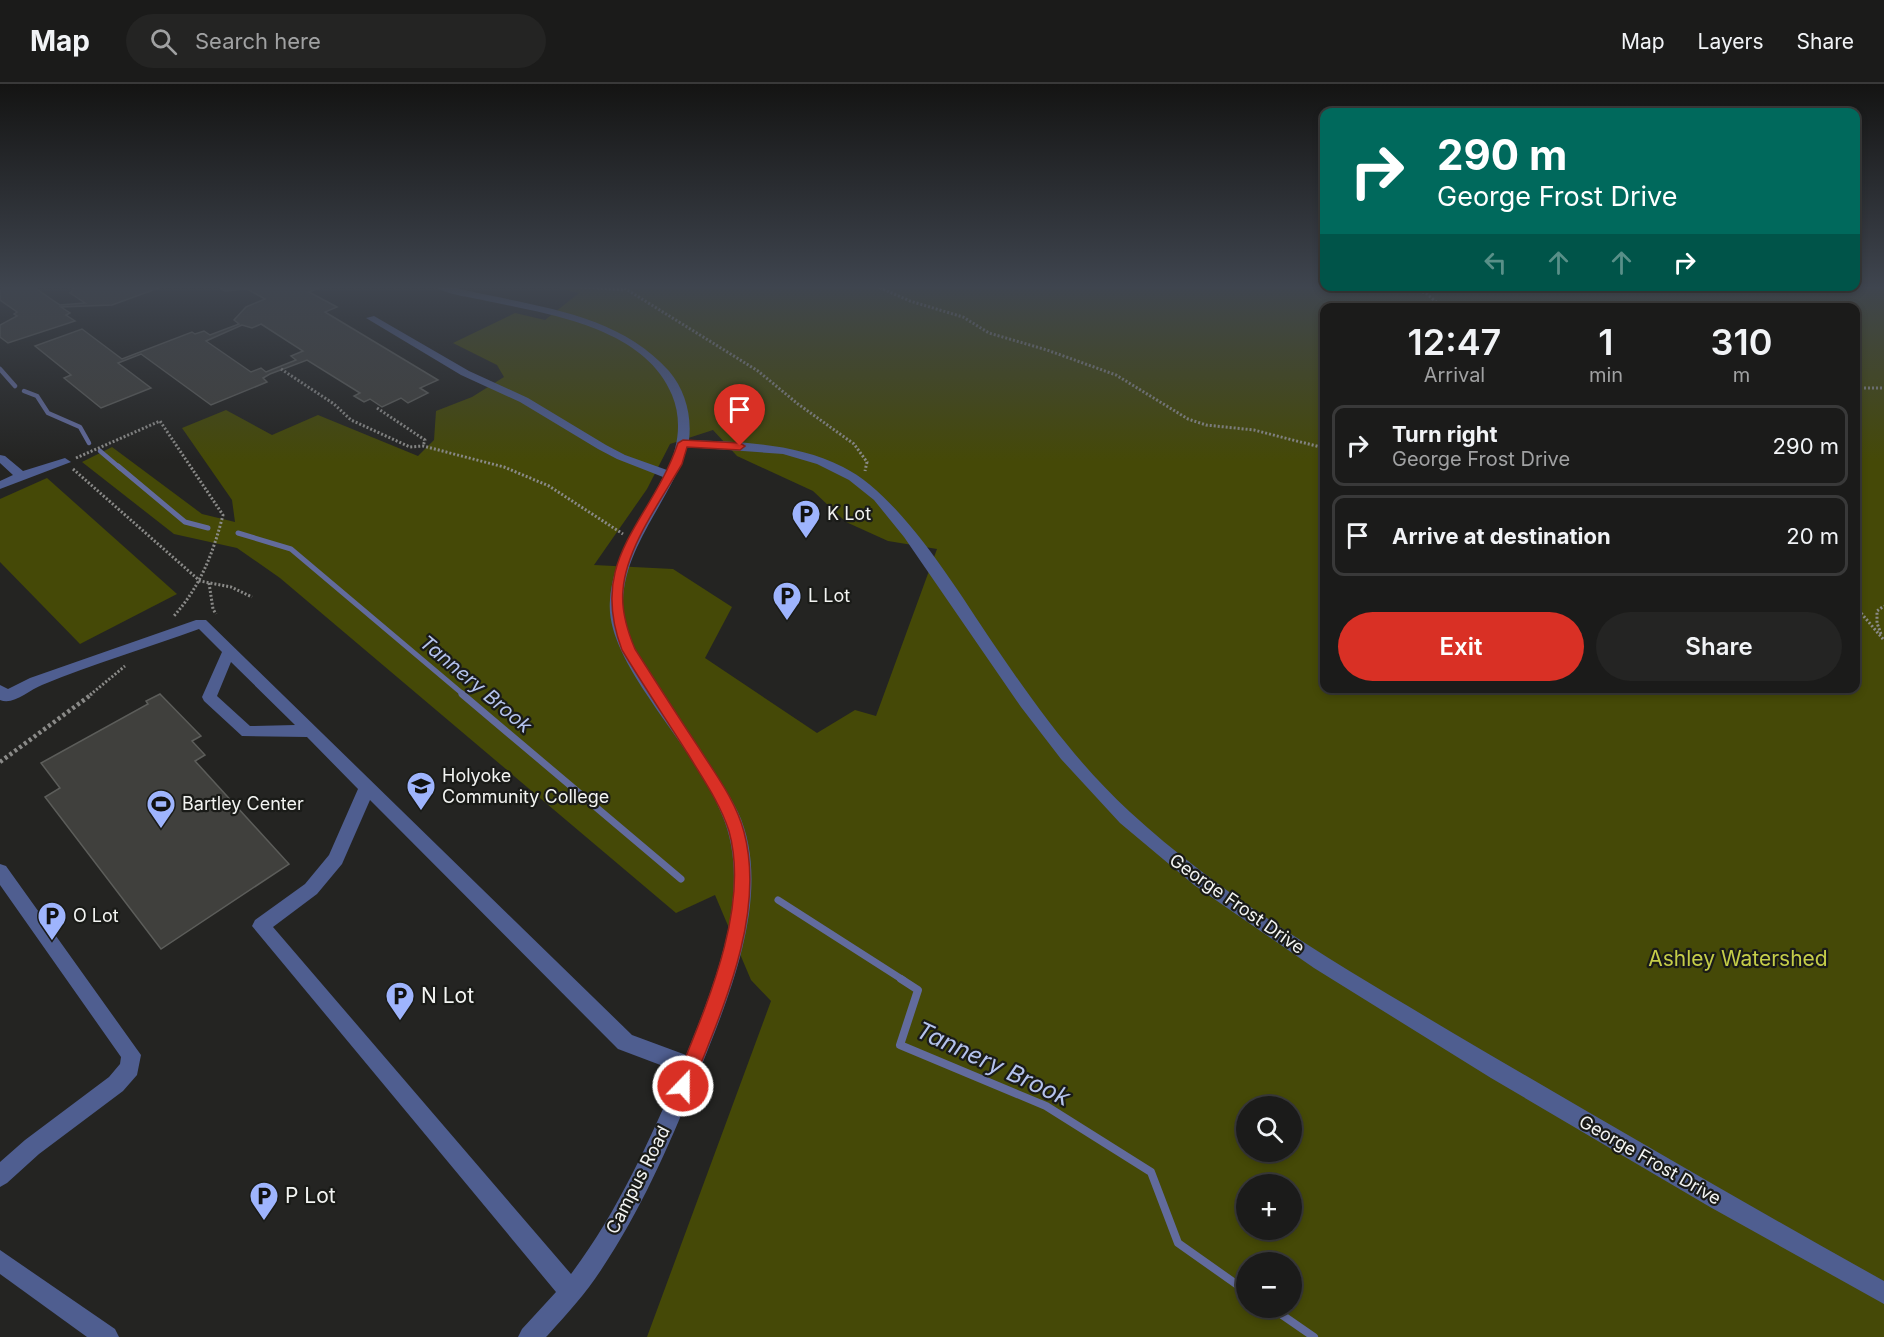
<!DOCTYPE html>
<html lang="en">
<head>
<meta charset="utf-8">
<style>
  :root { --surface:#1b1b1a; --page:#242423; --text:#f1f3f6; --muted:#a0a1a2; --line:#393939; --accent:#d93025 }
  body { margin:0; font-family:Inter,sans-serif; background:var(--page); color:var(--text); height:100vh; display:flex; flex-direction:column; font-size:22px; white-space:nowrap }
  * { box-sizing:border-box; margin:0 }
  p { font-size:20px; color:var(--muted) }
  .icon { flex:none; width:33px; height:33px; fill:none; stroke:currentColor; stroke-width:2; stroke-linecap:round; stroke-linejoin:round }
  .map { position:relative; flex:1; overflow:hidden }
  .panel { position:absolute; left:1320px; top:219px; width:540px; height:390px; display:flex; flex-direction:column; background:var(--surface); border-radius:12px; box-shadow:0 3px 9px #0003,0 0 0 2px var(--line) }
  .panel>* { flex:none }
  .hud { position:absolute; left:1320px; top:24px; width:540px; height:183px; border-radius:12px; box-shadow:0 3px 9px #0003,0 0 0 2px var(--line); background:#00695c; color:#fff; overflow:hidden }
  .fabs { position:absolute; left:1236px; top:1012px; display:grid; gap:12px }
  .fabs a { display:grid; place-items:center; width:66px; height:66px; border-radius:50%; background:var(--surface); box-shadow:0 3px 9px #0003,0 0 0 2px var(--line); font-size:30px }
  .pin { position:absolute; display:grid; place-items:center; width:51px; height:51px; color:#fff; margin:-62px -26px; border-radius:50% 50% 50% 0; rotate:-45deg; box-shadow:0 0 6px #0007 }
  .pin .icon { rotate:45deg }
  .me { position:absolute; width:66px; margin:-33px; rotate:22deg; stroke-linejoin:round; filter:drop-shadow(0 0 4px #0008) }
  .turn { display:flex; align-items:center; gap:21px; height:126px; padding:0 18px; font-size:27px }
  .turn .icon { width:78px; height:78px; stroke-width:2.5 }
  .turn b { display:block; font-size:42px; line-height:51px }
  .lanes { display:flex; align-items:center; height:57px; padding:0 18px; background:#0003; justify-content:center; gap:30px; direction:ltr }
  .lanes .off { opacity:.35 }
  .eta { display:flex; justify-content:space-evenly; align-items:center; height:102px; text-align:center }
  .eta b { font-size:36px; font-weight:600; line-height:42px }
  .button { display:flex; gap:12px; margin-top:auto; padding:12px 18px }
  .button a { flex:1; height:69px; border-radius:36px; background:var(--accent); color:#fff; font-size:24px; font-weight:600; line-height:69px; text-align:center }
  .button a+a { background:var(--page); color:var(--text) }
  ul { padding:0; list-style:none }
  li { display:flex; align-items:center; gap:18px; height:81px; margin:0 12px 9px; padding:0 6px; border:3px solid var(--line); border-radius:12px }
  li div { flex:1 }
  li b { display:block; font-size:22px }
  li em { font-style:normal }
  header { display:flex; align-items:center; gap:36px; box-sizing:border-box; height:84px; padding:0 30px; background:var(--surface); border-bottom:2px solid var(--line) }
  header strong { font-size:28px }
  nav { display:flex; gap:33px; margin-inline-start:auto; font-size:21px }
  .search { width:420px; height:54px; background:var(--page); display:flex; align-items:center; gap:15px; box-sizing:border-box; padding:0 21px; border-radius:33px; color:var(--muted); font-size:22px }
  .map>svg:first-child { display:block }
  .green { fill:#454907; fill-rule:evenodd }
  .lines { fill:none; stroke-linecap:round; stroke-linejoin:round }
  .stream-far3 { stroke:#626b9d; stroke-width:4.5 }
  .stream-far2 { stroke:#626b9d; stroke-width:5 }
  .stream-far1 { stroke:#626b9d; stroke-width:7 }
  .stream { stroke:#626b9d; stroke-width:8 }
  .building { fill:#40403d; stroke:#5c5d5a; stroke-width:1.5; fill-rule:evenodd }
  .path-far1 { stroke:#8a8a88; stroke-width:3; stroke-dasharray:2 2; stroke-linecap:butt }
  .path { stroke:#8a8a88; stroke-width:4.5; stroke-dasharray:3 3; stroke-linecap:butt }
  .minor { fill:#4f5e90; fill-rule:evenodd }
  .route { fill:#d93025; stroke:#8d1f18; stroke-width:1.5 }
  .labels { text-anchor:middle; stroke-width:4.5; stroke-linejoin:round; paint-order:stroke }
  .poi-label { font-size:18px; fill:#f3f4f2; stroke:#1a1b18; text-anchor:start }
  .street-label { font-size:18px; fill:#f3f4f2; stroke:#1a1b18 }
  .water-label { font-size:20px; font-style:italic; fill:#b4c2ec; stroke:#1a1b18 }
  .near-park-label { font-size:21px; fill:#c5cd48; stroke:#1a1b18 }
  .near-poi-label { font-size:21px; fill:#f3f4f2; stroke:#1a1b18; text-anchor:start }
  .near-water-label { font-size:24px; font-style:italic; fill:#b4c2ec; stroke:#1a1b18 }
</style>
</head>
<body>
<header>
<strong>Map</strong>
<div class="search"><svg class="icon" aria-label="search" viewBox="0 0 24 24"><circle cx="10" cy="10" r="6"/><path d="M15 15l6 6"/></svg>Search here</div>
<nav><a>Map</a><a>Layers</a><a>Share</a></nav>
</header>
<div class="map">
<svg width="1884" height="1253" viewBox="0 0 1884 1253">
  <rect width="100%" height="100%" fill="#242422"/>
  <g class="green">
    <path d="M548,202H1884V1253H647L771,917L751,896L715,811L676,829L280,494L237,464L174,450L82,378L112,363L202,430L235,438L232,416L182,344L226,326L272,351L318,331L418,372L434,356L436,327L472,313L504,293L497,281L453,259L515,229L545,236L579,209ZM1324,224H1856V604H1324ZM713,346L737,372L813,407L846,438L888,457L937,465L876,632L855,626L817,649L705,574L732,523L673,485L594,481L647,405L670,360ZM1246,1023H1292V1068H1246ZM1246,1101H1292V1146H1246ZM1246,1179H1292V1224H1246Z"/>
    <path d="M47,394L177,510L80,560L0,478V415Z"/>
  </g>
  <g class="lines">
    <g class="stream-far3">
      <path d="M0,285L15,302"/>
      <path d="M24,307L37,312L48,329L80,343L89,359"/>
      <path d="M100,367L120,384"/>
    </g>
    <g class="stream-far2">
      <path d="M118,382L185,438L208,444"/>
      <path d="M238,449L291,465L464,611"/>
    </g>
    <g class="stream-far1">
      <path d="M462,610L681,795"/>
      <path d="M778,816L903,896"/>
    </g>
    <g class="stream">
      <path d="M901,895L918,906L900,961L1046,1022L1151,1088L1178,1159L1246,1207"/>
      <path d="M1272,1224L1314,1253"/>
    </g>
  </g>
  <g class="building">
    <path d="M9,202H32L60,221L85,219L70,209L74,205L69,202H164L112,221L61,223L70,229L66,231L75,237L8,259L0,253V241L17,232L14,230L17,228L0,216V206Z"/>
    <path d="M216,202H324L309,208L337,223L325,228L438,296L420,304L428,309L408,319L401,314L382,323L370,315L364,318L354,312L360,309L307,276L270,290L263,294L267,298L211,321L141,270L118,279L151,304L101,324L64,294L71,291L35,262L82,245L122,275L192,248L195,250L204,247L210,251L239,240L234,236L246,223L265,215L247,205L225,207ZM261,240L303,267L291,272L296,276L266,288L261,284L251,288L206,257L242,241L252,244Z"/>
    <path d="M160,610L201,652L192,657L205,671L195,677L289,780L161,865L45,713L60,704L41,679L148,620L146,617Z"/>
  </g>
  <g class="lines">
    <g class="path-far1">
      <path d="M569,202L625,206"/>
      <path d="M621,202L758,287L798,320L854,360L867,378L865,387"/>
      <path d="M876,202L910,217L963,233L989,249L1047,266L1116,291L1188,335L1206,341L1254,346L1324,364"/>
      <path d="M1395,202L1426,209L1443,224"/>
      <path d="M281,285L334,320L351,336L410,363L423,362L504,383L549,402L623,450"/>
      <path d="M1856,304H1884"/>
      <path d="M377,324L425,356L423,362"/>
      <path d="M76,374L160,337L223,431C213,470 200,503 173,533"/>
      <path d="M73,385L200,497L231,503L252,513"/>
      <path d="M209,499L213,525L216,530"/>
      <path d="M1856,523L1883,555"/>
      <path d="M1881,550L1877,539V527L1884,522"/>
      <path d="M90,611L125,582"/>
    </g>
    <path class="path" d="M0,678L92,610"/>
    <g class="minor">
      <path d="M434,202H449C524,222 614,225 669,287C685,306 692,331 689,356C741,358 796,359 843,383C902,412 960,511 997,565C1037,624 1078,680 1130,728C1227,817 1341,882 1453,949C1596,1033 1739,1116 1884,1197V1220L1710,1123L1491,994L1314,884L1194,801L1120,739L1061,675L1021,623L904,453L874,416L849,396L817,380L783,370L687,363C671,416 625,460 623,517C621,577 711,671 738,728C776,810 725,923 694,1000C668,1064 640,1128 601,1186C586,1209 567,1230 548,1251L546,1253H518L522,1245L556,1208L252,842L255,836L305,800L329,771L358,705L307,653L242,652L204,617L202,613L222,568L199,545C147,564 93,580 42,601C29,606 13,622 0,616V601L8,605L30,594L196,536H206L632,951L686,971C714,902 754,805 722,731C704,687 671,648 645,608C629,583 607,548 610,516C613,470 643,433 663,393L617,375L598,365L520,318L461,291L366,234L374,232L469,287L528,314L606,361L625,371L667,386C679,362 682,335 672,311C645,244 549,230 487,217C471,213 447,211 434,202ZM231,578L295,641L250,642L217,612ZM370,716L618,965L679,988C649,1058 617,1129 571,1190L273,843L317,810L342,780Z"/>
      <path d="M0,371L5,372L23,387L65,374L71,378L0,405V397L13,391L0,379Z"/>
      <path d="M0,780L6,782L141,971L137,991L123,1007L39,1070L7,1099L0,1103V1078L25,1056L109,993L120,980L121,973L0,801Z"/>
      <path d="M0,1166L115,1245L119,1253H87L0,1190Z"/>
    </g>
  </g>
  <linearGradient id="sky" x2="0" y2="1"><stop stop-color="#141413"/><stop offset="0.54" stop-color="#3f454f"/><stop offset="1" stop-color="#3f454f" stop-opacity="0"/></linearGradient>
  <rect width="1884" height="377" fill="url(#sky)"/>
  <path class="route" d="M683,356L740,359L745,362L740,366L687,363L682,380C661,416 626,464 623,506C621,526 627,546 635,565C656,598 677,631 699,664C716,691 736,717 744,748C766,831 722,926 692,1002L690,1008L683,1011L677,1008L674,1002C703,929 751,826 729,747C720,719 703,695 688,670C666,635 643,601 622,566C587,473 651,439 678,359Z"/>
  <defs>
    <g id="parking-pin" transform="scale(1.5)"><path d="M0 17L-7.5 6A9.5 9.5 0 1 1 7.5 6Z" fill="#9eb4fd" stroke="#1a1b18"/><path d="M-3.5-5.5H1a3.5 3.5 0 0 1 0 7H-1V5.5H-3.5ZM-1-3.4V-.6H.8a1.4 1.4 0 0 0 0-2.8Z" fill="#111"/></g>
    <g id="university-pin" transform="scale(1.5)"><path d="M0 17L-7.5 6A9.5 9.5 0 1 1 7.5 6Z" fill="#9eb4fd" stroke="#1a1b18"/><path d="M0-5L7-2L0 1L-7-2ZM-4 1L0 2.5L4 1V4Q0 6-4 4Z" fill="#111"/></g>
    <g id="stadium-pin" transform="scale(1.5)"><path d="M0 17L-7.5 6A9.5 9.5 0 1 1 7.5 6Z" fill="#9eb4fd" stroke="#1a1b18"/><path d="M0-5a6.5 5 0 1 0 0 10a6.5 5 0 1 0 0-10ZM-3.5-1.8h7v3.6h-7Z" fill="#111"/></g>
  </defs>
  <g fill-rule="evenodd">
    <use href="#parking-pin" x="806" y="430"/>
    <use href="#parking-pin" x="787" y="512"/>
    <use href="#university-pin" x="421" y="702"/>
    <use href="#stadium-pin" x="161" y="720"/>
    <use href="#parking-pin" x="52" y="832"/>
    <use href="#parking-pin" x="400" y="912"/>
    <use href="#parking-pin" x="264" y="1112"/>
  </g>
  <g class="labels">
    <g class="poi-label">
      <text x="827" y="436">K Lot</text>
      <text x="808" y="518">L Lot</text>
      <text x="442" y="698">Holyoke<tspan x="442" dy="21">Community College</tspan></text>
      <text x="182" y="726">Bartley Center</text>
      <text x="73" y="838">O Lot</text>
    </g>
    <g class="street-label">
      <text transform="translate(1237 820) rotate(35)" y="6">George Frost Drive</text>
      <text transform="translate(1650 1076) rotate(30)" y="6">George Frost Drive</text>
      <text transform="translate(638 1096) rotate(-63)" y="6">Campus Road</text>
    </g>
    <g class="water-label">
      <text transform="translate(476 600) rotate(40)" y="7">Tannery Brook</text>
    </g>
    <g class="near-park-label">
      <text x="1738" y="882">Ashley Watershed</text>
    </g>
    <g class="near-poi-label">
      <text x="421" y="919">N Lot</text>
      <text x="285" y="1119">P Lot</text>
    </g>
    <g class="near-water-label">
      <text transform="translate(993 980) rotate(25)" y="8">Tannery Brook</text>
    </g>
  </g>
</svg>
<div class="fabs">
<a><svg class="icon" aria-label="search" viewBox="0 0 24 24"><circle cx="10" cy="10" r="6"/><path d="M15 15l6 6"/></svg></a>
<a>+</a>
<a>−</a>
</div>
<div class="pin" style="left:740px;top:362px;background:#d93025"><svg class="icon" aria-label="arrive" viewBox="0 0 24 24"><path d="M6 21V4h12l-3 4 3 4H6"/></svg></div>
<svg class="me" style="left:683px;top:1002px" viewBox="-20 -20 40 40"><circle r="17" fill="#d93025" stroke="#fff" stroke-width="3"/><path d="M0-11L8 9 0 5-8 9z" fill="#fff"/></svg>
<div class="hud">
<div class="turn"><svg class="icon" aria-label="right" viewBox="0 0 24 24"><path d="M7 20v-9h11M14 6l5 5-5 5"/></svg><div><b>290 m</b>George Frost Drive</div></div>
<div class="lanes"><svg class="icon off" aria-label="left" viewBox="0 0 24 24"><path d="M17 20v-9H6M10 6l-5 5 5 5"/></svg><svg class="icon off" aria-label="ahead" viewBox="0 0 24 24"><path d="M12 20V5M6 11l6-6 6 6"/></svg><svg class="icon off" aria-label="ahead" viewBox="0 0 24 24"><path d="M12 20V5M6 11l6-6 6 6"/></svg><svg class="icon" aria-label="right" viewBox="0 0 24 24"><path d="M7 20v-9h11M14 6l5 5-5 5"/></svg></div>
</div>
<section class="panel">
<div class="eta">
<div><b>12:47</b><p>Arrival</p></div>
<div><b>1</b><p>min</p></div>
<div><b>310</b><p>m</p></div>
</div>
<ul>
<li><svg class="icon" aria-label="right" viewBox="0 0 24 24"><path d="M7 20v-9h11M14 6l5 5-5 5"/></svg><div><b>Turn right</b><p>George Frost Drive</p></div><em>290 m</em></li>
<li><svg class="icon" aria-label="arrive" viewBox="0 0 24 24"><path d="M6 21V4h12l-3 4 3 4H6"/></svg><div><b>Arrive at destination</b></div><em>20 m</em></li>
</ul>
<div class="button"><a>Exit</a><a>Share</a></div>
</section>
</div>
</body>
</html>
